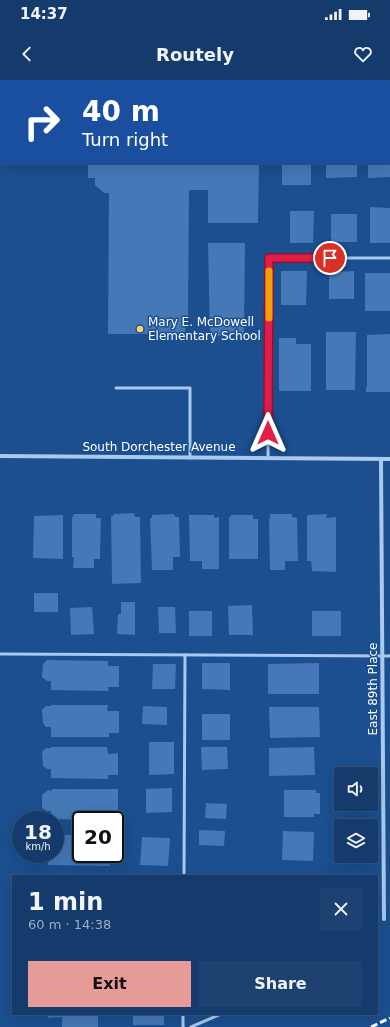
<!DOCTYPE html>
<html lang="en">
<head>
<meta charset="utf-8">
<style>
  :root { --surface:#143b6b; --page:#1d4271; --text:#f1f3f6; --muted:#9dadc1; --line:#33557e; --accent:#e69b98 }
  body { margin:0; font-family:"DejaVu Sans",sans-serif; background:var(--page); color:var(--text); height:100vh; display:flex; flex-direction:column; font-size:15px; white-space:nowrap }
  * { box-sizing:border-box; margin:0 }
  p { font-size:13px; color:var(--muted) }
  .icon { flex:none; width:22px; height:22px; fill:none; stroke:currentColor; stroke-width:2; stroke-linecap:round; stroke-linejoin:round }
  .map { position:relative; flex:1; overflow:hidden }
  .side { position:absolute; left:12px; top:795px; width:366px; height:140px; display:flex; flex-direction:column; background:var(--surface); border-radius:0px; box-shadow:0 4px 16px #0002,0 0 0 1px var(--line) }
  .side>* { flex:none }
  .guide { position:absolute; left:0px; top:0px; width:390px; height:84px; box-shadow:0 4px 16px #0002,0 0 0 1px var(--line); background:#1a4fa0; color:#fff; overflow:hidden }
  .controls { position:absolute; left:334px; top:687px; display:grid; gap:8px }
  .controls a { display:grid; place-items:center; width:44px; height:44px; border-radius:0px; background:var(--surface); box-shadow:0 4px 16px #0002,0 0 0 1px var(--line); font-size:20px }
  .speed { position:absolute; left:12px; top:731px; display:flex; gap:8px; font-size:20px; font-weight:700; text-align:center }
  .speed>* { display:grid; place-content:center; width:52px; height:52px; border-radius:50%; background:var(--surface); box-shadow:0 4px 16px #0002,0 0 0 1px var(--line); line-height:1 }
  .speed small { font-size:10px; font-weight:400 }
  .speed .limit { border:2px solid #111; border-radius:6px; background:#fff; color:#111 }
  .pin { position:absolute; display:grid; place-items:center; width:34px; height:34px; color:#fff; margin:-17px; border:2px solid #fff; border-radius:50%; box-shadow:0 1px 4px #0007 }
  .me { position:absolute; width:44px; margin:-22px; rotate:0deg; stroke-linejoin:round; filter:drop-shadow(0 0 3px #0008) }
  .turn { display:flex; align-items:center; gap:14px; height:84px; padding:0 16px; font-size:18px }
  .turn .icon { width:52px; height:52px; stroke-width:2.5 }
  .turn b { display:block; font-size:28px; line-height:34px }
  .round { display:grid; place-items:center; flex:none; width:42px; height:42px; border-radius:0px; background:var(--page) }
  .headline { display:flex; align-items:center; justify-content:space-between; height:68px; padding:0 16px }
  h1 { font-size:24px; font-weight:800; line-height:30px }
  .button { display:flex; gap:8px; margin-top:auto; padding:8px 16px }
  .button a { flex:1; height:46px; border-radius:0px; background:var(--accent); color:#111; font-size:16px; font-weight:800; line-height:46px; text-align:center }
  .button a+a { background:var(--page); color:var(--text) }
  .status { display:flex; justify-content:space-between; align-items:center; height:28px; padding:0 20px; background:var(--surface); direction:ltr }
  .status svg { height:11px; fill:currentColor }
  header { display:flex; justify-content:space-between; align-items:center; height:52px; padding:0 16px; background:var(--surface); font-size:18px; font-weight:800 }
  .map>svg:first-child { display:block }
  .building { fill:#4478b7 }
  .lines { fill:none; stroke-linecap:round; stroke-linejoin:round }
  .service { stroke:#a9c9ee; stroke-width:3 }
  .minor { stroke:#a9c9ee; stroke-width:4 }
  .rail { stroke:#fff; stroke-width:3; stroke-dasharray:7 3; stroke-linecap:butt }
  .route-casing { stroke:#92132f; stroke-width:10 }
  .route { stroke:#e11d48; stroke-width:7 }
  .slow { stroke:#f59e0b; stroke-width:7 }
  .poi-dot { fill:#ffd166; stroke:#1b4f8f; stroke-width:1.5 }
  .labels { text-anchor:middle; stroke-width:3; stroke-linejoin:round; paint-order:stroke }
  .poi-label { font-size:12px; fill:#fff; stroke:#1b4f8f; text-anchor:start }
  .street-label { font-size:12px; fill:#fff; stroke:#1b4f8f }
</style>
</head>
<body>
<div class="status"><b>14:37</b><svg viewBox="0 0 49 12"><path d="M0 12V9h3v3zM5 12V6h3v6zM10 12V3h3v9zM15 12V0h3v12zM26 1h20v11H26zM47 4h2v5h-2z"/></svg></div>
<header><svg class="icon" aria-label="back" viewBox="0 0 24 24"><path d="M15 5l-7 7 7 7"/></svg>Routely<svg class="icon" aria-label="heart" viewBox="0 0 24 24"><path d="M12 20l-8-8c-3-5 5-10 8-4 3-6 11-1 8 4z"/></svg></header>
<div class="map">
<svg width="390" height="947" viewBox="0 0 390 947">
  <rect width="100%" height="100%" fill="#1b4f8f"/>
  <g class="building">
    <path d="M88,83H259L258,143H208V110H189L188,241L186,240L185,254H108L109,113H104L95,105V98H88Z"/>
    <rect x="282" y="83" width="29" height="22"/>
    <path d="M326,83H357V97L326,98Z"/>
    <path d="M368,83H390V97L368,98Z"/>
    <path d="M370,127L390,128V163H370Z"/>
    <path d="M290,131H314L313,163H290Z"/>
    <rect x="331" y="134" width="26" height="28"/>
    <path d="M208,163H245L244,255L210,256Z"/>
    <path d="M281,191H307L306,225H281Z"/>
    <path d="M354,191V219H329V192Z"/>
    <rect x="365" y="193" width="25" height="38"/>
    <path d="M326,252H356L355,310H326Z"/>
    <path d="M390,254V312H366V307H367V255Z"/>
    <path d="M279,258H296V264H311V311H279Z"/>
    <path d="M134,433L135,437H140L141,503L112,504L111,436H114L113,434Z"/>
    <path d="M74,434H96V438H101L100,479H94V488H73L74,477H72V437H73Z"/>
    <path d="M174,434L175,437H179L180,477H173V490H152L150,438H152V435Z"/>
    <path d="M270,434H292V437L297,438L298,481H285V490H270L269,439H270Z"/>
    <path d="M327,434L326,438L336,437V492L312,491L311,481H307V435Z"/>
    <path d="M63,435V479L33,478L34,436Z"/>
    <path d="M189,435H214V438L219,437V489H202V481H190Z"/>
    <path d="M231,435H253V439H258V479H229V437H231Z"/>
    <rect x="34" y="513" width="24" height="19"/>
    <path d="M121,522H135V555L117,554L118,534H121Z"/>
    <path d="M252,525L253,555H229L228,526Z"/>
    <path d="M92,527L94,554L71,555L70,528Z"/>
    <path d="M158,527H175L176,553H159Z"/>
    <rect x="189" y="531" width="23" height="25"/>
    <rect x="312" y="531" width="29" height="25"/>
    <path d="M47,580L108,581V586H119V607H108L109,611L51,610V601H47L42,597L43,584Z"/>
    <path d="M202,583H230V610L202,609Z"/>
    <path d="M319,583V614H268V584Z"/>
    <path d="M153,584H176L175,609H152Z"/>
    <path d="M51,625H108L107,631H119V653H109V657H51V647H46L43,643L42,630L46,626H51Z"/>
    <path d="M143,626L167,627V645L142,644Z"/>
    <path d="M269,627H319L320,657L270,658Z"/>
    <rect x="202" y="634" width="28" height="26"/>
    <path d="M149,662H174V694L149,695Z"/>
    <path d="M51,667H107L108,674L118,673V695H108V699L51,698V689H47L43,686L42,672L46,668H51Z"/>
    <path d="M201,667H227L228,689L202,690Z"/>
    <path d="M314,667L315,695L269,696V668Z"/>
    <path d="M172,708V732L146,733V709Z"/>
    <path d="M52,709H118V737H109L108,740L52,739L51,731H47L42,728V715L48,710L52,711Z"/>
    <path d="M284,710H316V713H320V734H314V737H284Z"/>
    <path d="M206,723L227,724L226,739L205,738Z"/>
    <path d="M199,750L225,751L224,766L199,765Z"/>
    <path d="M283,751L314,752L313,781L282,780Z"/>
    <path d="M55,755H81V774H110V786L48,785V774H55Z"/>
    <path d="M142,757L170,758L168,786L140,785Z"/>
    <path d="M48,934H98V947H62V937L48,938Z"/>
    <rect x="133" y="934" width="31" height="11"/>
  </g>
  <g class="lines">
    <g class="service">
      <path d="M116,308H190V378"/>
      <path d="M268,378L269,178H390"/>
      <path d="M0,574L390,576"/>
      <path d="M184,796L185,575"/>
      <path d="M183,947V934"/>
      <path d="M191,947L221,934"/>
    </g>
    <g class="minor">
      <path d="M0,376L390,379"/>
      <path d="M381,379L384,839"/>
    </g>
    <path class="rail" d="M371,947L390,938"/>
  </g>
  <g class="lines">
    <g class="route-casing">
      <path id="route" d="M268,353L269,178H330"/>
    </g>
    <use href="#route" class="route"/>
    <path class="slow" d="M269,238V191"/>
  </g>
  <circle class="poi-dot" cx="140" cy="249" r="4"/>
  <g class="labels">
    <g class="poi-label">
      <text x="148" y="246">Mary E. McDowell<tspan x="148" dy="14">Elementary School</tspan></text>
    </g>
    <g class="street-label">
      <text x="159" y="371">South Dorchester Avenue</text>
      <text transform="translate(373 609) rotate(-90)" y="4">East 89th Place</text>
    </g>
  </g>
</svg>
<div class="controls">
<a><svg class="icon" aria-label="sound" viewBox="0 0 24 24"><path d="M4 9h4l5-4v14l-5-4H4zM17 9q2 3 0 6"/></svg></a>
<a><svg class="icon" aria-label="layers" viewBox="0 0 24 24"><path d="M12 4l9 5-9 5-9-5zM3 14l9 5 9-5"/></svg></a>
</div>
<div class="speed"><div>18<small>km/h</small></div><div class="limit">20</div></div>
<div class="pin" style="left:330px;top:178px;background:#d93025"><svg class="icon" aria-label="arrive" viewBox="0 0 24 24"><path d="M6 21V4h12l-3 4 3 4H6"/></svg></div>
<svg class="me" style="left:268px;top:353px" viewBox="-20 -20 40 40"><path d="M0-17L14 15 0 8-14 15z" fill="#e11d48" stroke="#fff" stroke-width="4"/></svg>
<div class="guide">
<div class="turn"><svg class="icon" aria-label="right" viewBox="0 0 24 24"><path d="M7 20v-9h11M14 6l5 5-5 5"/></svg><div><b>40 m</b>Turn right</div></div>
</div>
<section class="side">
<div class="headline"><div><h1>1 min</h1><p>60 m · 14:38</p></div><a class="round"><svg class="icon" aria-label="close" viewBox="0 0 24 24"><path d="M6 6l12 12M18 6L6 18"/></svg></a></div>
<div class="button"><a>Exit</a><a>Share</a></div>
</section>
</div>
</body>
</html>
